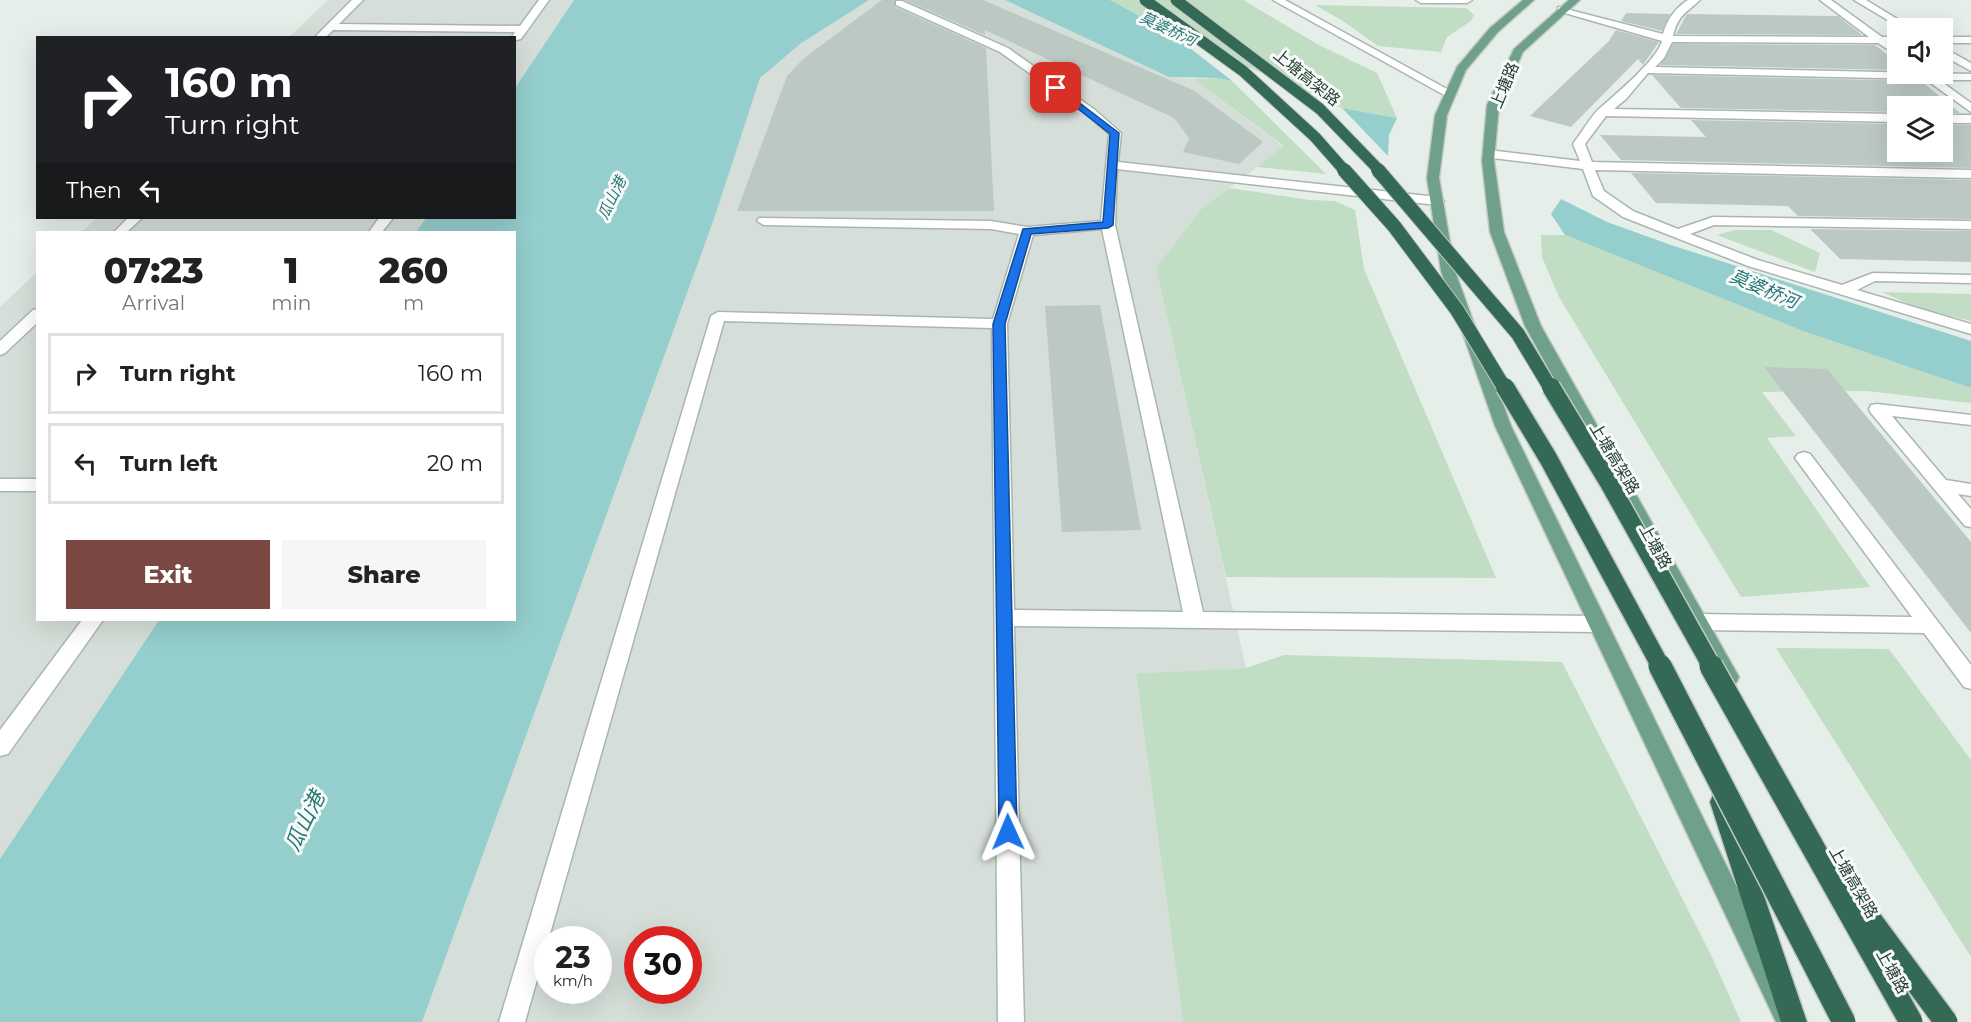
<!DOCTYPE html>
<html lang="en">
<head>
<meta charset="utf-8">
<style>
  :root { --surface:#fff; --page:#f6f6f6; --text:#222; --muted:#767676; --line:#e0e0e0; --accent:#7b4743 }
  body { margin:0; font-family:Montserrat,"Noto Sans SC",sans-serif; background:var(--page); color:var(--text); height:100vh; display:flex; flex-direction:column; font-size:22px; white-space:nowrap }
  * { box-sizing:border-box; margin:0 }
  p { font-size:20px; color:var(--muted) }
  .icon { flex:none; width:33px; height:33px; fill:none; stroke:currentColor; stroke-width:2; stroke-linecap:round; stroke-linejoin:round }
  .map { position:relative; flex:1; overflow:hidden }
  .side { position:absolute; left:36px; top:231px; width:480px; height:390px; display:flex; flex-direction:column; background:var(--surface); border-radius:0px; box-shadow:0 6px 24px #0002 }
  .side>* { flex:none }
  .banner { position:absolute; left:36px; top:36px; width:480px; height:183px; border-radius:0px; box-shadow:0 6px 24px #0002; background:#202124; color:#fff; overflow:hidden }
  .controls { position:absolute; left:1887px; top:18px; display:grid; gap:12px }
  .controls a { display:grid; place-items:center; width:66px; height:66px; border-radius:0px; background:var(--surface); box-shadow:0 6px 24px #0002; font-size:30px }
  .speed { position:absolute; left:534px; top:926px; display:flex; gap:12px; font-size:30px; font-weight:700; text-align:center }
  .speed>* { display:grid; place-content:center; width:78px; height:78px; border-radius:50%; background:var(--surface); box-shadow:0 6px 24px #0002; line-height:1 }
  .speed small { font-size:15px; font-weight:400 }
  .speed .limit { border:9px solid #d22; background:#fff; color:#111 }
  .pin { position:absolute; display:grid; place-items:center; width:51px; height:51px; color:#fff; margin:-26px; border-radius:12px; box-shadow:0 3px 9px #0006 }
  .me { position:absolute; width:66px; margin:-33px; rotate:359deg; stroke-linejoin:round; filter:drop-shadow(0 0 4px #0008) }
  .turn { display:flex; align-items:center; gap:21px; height:126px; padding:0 30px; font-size:27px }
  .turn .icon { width:78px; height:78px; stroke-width:2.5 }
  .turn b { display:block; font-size:42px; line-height:51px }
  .then { display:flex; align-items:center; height:57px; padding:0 30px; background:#0003; gap:12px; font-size:22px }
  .eta { display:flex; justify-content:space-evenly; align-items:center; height:102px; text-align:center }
  .eta b { font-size:36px; font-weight:800; line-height:42px }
  .cta { display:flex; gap:12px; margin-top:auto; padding:12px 30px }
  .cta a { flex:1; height:69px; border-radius:0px; background:var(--accent); color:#fff; font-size:24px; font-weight:800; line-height:69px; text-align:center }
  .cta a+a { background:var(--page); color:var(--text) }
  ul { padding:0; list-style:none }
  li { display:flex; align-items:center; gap:18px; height:81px; margin:0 12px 9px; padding:0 18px; border:3px solid var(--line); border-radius:0px }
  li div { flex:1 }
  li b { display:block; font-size:22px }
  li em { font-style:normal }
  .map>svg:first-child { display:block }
  .built { fill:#d5ded8; fill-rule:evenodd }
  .green { fill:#c1ddc4 }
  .water { fill:#94cecd }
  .building { fill:#bcc9c2 }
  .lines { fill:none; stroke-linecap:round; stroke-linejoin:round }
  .minor-casing { stroke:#a9b6af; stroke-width:3 }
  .major-casing { stroke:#c2c9c6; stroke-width:3 }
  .highway-casing { stroke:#c2c9c6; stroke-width:3 }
  .minor { fill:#fff; fill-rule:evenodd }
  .major { fill:#6fa08b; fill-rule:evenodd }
  .highway { fill:#346955; fill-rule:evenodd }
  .highway-bridge-far3-casing { stroke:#c2c9c6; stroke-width:13; stroke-linecap:butt }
  .highway-bridge-far2-casing { stroke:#c2c9c6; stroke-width:16; stroke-linecap:butt }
  .highway-bridge-far1-casing { stroke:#c2c9c6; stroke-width:21; stroke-linecap:butt }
  .highway-bridge-casing { stroke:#c2c9c6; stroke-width:26; stroke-linecap:butt }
  .highway-bridge-far3 { stroke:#346955; stroke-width:11 }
  .highway-bridge-far2 { stroke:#346955; stroke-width:14 }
  .highway-bridge-far1 { stroke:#346955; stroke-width:18 }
  .highway-bridge { stroke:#346955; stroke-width:23 }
  .route { fill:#1a73e8; stroke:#114b97; stroke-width:1.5 }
  .labels { text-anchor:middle; stroke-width:6; stroke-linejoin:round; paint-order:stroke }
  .far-water-label { font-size:15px; font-style:italic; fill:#257776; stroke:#f7faf8 }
  .street-label { font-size:16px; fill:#263f34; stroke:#f7faf8 }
  .water-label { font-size:18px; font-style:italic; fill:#257776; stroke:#f7faf8 }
  .near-water-label { font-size:21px; font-style:italic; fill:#257776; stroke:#f7faf8 }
</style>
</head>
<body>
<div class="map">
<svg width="1971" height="1022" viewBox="0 0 1971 1022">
  <rect width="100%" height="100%" fill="#e6eee9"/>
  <g class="built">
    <path d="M328,0H574L515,88L514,38H288Z"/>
    <path d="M869,0H1005L1169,77L1193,79L1284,147L1201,209L1156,268L1246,668L1136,675L1183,1022H422L714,219L760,77L800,44ZM548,939H598V990H548ZM638,939H688V990H638Z"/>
    <path d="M97,218H426L416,232H81Z"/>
    <path d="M37,272L38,620H159L0,859V307Z"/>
  </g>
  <g class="green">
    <path d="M1110,0H1243L1317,44L1377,73L1397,118L1342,108L1171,33Z"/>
    <path d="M1315,5L1466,8L1474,15L1471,21L1447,37L1441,52L1378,46L1343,21Z"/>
    <path d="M1219,78L1232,81L1326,174L1257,167L1284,146L1193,79Z"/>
    <path d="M1229,188L1310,200L1335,201L1355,210L1364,269L1496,578L1226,577L1156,268L1201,209Z"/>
    <path d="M1735,230H1771L1820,253L1815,272L1717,235Z"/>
    <path d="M1541,235H1565L1803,331L1971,388V403L1867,391L1762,392L1796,436L1767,438L1870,587L1741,597L1559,297L1542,257Z"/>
    <path d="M1882,292L1971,294V321L1918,308Z"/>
    <path d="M1776,648L1889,649L1971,760V957Z"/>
    <path d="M1284,655L1562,662L1711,955L1741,1022H1183L1136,674L1246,668Z"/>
  </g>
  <g class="water">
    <path d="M574,0H869L800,44L760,78L714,219L422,1022H0V859L159,620H514V232H416L426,218H514L515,88Z"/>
    <path d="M1005,0H1110L1171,33L1232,81L1219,78L1169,77Z"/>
    <path d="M1342,108L1397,118L1389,135L1388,156Z"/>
    <path d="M1561,199L1607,222L1671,245L1971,341V388L1803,331L1565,235L1551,214Z"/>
  </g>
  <g class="building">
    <path d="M882,0H894L895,7L986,48L994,211H737L787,76L803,59Z"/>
    <path d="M905,0H983L1193,90L1263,142L1239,164L1183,152L1189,138L1174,118L985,30V35Z"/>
    <path d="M1626,13L1670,14L1662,31L1621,21Z"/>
    <path d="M1687,14L1838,16L1862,35L1676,34Z"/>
    <path d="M1616,30L1659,42L1643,65L1638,59L1571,127L1530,116L1609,41Z"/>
    <path d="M1673,44L1875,45L1898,63V70L1660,65Z"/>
    <path d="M1652,75L1921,81L1960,113H1942V106H1898V112L1681,108Z"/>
    <path d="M1691,120L1898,124V152H1942V125H1971V168L1621,160L1600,135L1706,137Z"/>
    <path d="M1631,173L1971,180V219L1798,216L1788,206L1656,203Z"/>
    <path d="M1810,229L1971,231V262L1840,259Z"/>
    <path d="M1100,305L1141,530L1062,532L1045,306Z"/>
    <path d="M1764,367L1827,369L1971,542V633Z"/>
  </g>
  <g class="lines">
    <g class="minor-casing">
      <g id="minor">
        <path d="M352,0H363L339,24L520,26L539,0H549L521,39L517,40L512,37L515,32L333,30L325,38H314Z"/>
        <path d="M1273,0H1285L1456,94L1454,96H1446Z"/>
        <path d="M1416,0H1472L1467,3H1421Z"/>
        <path d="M1688,0H1700C1686,13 1678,15 1673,36L1869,37L1820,0H1831L1882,37H1898V43H1891L1898,48V56L1878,43L1672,42L1664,58L1655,67L1971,74V80H1939L1971,103V112L1925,79L1648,73L1626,99L1614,109L1898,114V122L1606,116L1585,144L1592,162L1971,170V178L1595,170L1604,191L1633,211L1678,229L1713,217L1971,221V229L1714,225L1690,234L1758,260L1842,285L1873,273L1971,275V283L1875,281L1857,290L1971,324V334L1748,266L1623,217L1593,196L1583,169L1484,157V151L1488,150L1580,161L1573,144L1575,141C1583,131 1590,117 1600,108C1616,94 1657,60 1662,41L1558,11V7L1663,34C1667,20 1675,8 1688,0Z"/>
        <path d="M1854,0H1866L1912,28H1901Z"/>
        <path d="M896,1H902L1008,48L1095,110L1121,133L1118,162L1437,197L1444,201L1437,205L1117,169L1115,225L1203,612L1598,616L1605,619L1608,624L1605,629L1598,632L1014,626L1024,1022H998L992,328L724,321L525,1022H499L711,316L718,312L993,319L1019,234L991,229L764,225L757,221L759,218L991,221L1027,227L1101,221L1109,134L1087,114L1000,52L896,5ZM1102,229L1183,612L1014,610L1007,324L1033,235Z"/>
        <rect x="1942" y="37" width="29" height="6"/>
        <path d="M1942,47L1971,63V71L1942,55Z"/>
        <rect x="1942" y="115" width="29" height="8"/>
        <path d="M128,218H142L127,232H114Z"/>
        <path d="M379,218H393L382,232H369Z"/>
        <path d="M38,309V322L5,353L0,355V341L33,310Z"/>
        <path d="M1877,404L1971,415V425L1892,416L1946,480L1971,484V496L1958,494L1971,509V527L1965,526L1871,413L1869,409L1871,405Z"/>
        <path d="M1804,452L1810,454L1971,665V689L1964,687L1924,633L1698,630L1691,627L1688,622L1691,617L1698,614L1912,617L1798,462L1795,458L1798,454Z"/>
        <rect x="0" y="479" width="38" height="12"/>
        <path d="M82,620H103L8,754L0,756V730Z"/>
      </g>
    </g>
    <g class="major-casing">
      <g id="major">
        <path d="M1523,0H1534L1498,32L1466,70L1447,115L1439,178L1455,271L1511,426L1803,1022H1776L1495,426L1441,271L1427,178L1435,115L1457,67L1490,28Z"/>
        <path d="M1569,0H1580L1523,52L1499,105L1494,161L1504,232L1541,326L1739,677L1736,683L1729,685L1722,683L1525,326L1490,232L1482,161L1487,105L1514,49Z"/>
      </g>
    </g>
    <g class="highway-casing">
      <path id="highway" d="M1721,792L1729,795L1732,802L1807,1022H1781L1710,802L1713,795Z"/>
    </g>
    <use href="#minor" class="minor"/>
    <use href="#major" class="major"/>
    <use href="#highway" class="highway"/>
    <g class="highway-bridge-far3-casing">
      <g id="highway-bridge-far3">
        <path d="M1145,0L1243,71L1315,137L1345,171"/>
        <path d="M1176,0L1320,109L1380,171"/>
      </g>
    </g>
    <g class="highway-bridge-far2-casing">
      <g id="highway-bridge-far2">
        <path d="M1344,170L1394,226L1457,310L1505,389"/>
        <path d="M1378,170L1518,334L1551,389"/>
      </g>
    </g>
    <g class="highway-bridge-far1-casing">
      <g id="highway-bridge-far1">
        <path d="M1505,387L1548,458L1661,667"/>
        <path d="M1551,387L1609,483L1712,667"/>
      </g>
    </g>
    <g class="highway-bridge-casing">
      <g id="highway-bridge">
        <path d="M1660,666L1844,1022"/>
        <path d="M1711,666L1911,1022"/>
        <path d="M1843,883L1946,1022"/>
      </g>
    </g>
    <use href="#highway-bridge-far3" class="highway-bridge-far3"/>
    <use href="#highway-bridge-far2" class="highway-bridge-far2"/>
    <use href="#highway-bridge-far1" class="highway-bridge-far1"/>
    <use href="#highway-bridge" class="highway-bridge"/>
  </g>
  <path class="route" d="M1056,85L1119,133L1113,225L1108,228L1031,234L1005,324L1017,832L1014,837L1008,840L1002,837L999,832L993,324L1023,229L1103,222L1110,134L1053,89L1052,88Z"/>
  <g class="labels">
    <g class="far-water-label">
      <text transform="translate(1168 29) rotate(25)" y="5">莫婆桥河</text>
      <text transform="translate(612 198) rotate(-64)" y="5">瓜山港</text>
    </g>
    <g class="street-label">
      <text transform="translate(1307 77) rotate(39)" y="6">上塘高架路</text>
      <text transform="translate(1504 85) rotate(-67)" y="6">上塘路</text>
      <text transform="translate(1615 458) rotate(59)" y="6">上塘高架路</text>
      <text transform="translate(1656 546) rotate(61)" y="6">上塘路</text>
      <text transform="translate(1854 882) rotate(60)" y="6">上塘高架路</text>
      <text transform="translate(1893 971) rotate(61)" y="6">上塘路</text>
    </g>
    <g class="water-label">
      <text transform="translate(1764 289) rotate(23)" y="6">莫婆桥河</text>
    </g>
    <g class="near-water-label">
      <text transform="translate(305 821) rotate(-64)" y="7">瓜山港</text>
    </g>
  </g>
</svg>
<div class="controls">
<a><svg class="icon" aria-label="sound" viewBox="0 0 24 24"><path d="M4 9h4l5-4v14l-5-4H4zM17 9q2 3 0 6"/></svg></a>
<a><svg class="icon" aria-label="layers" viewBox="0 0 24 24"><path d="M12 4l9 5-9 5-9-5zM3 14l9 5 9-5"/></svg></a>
</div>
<div class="speed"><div>23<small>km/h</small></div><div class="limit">30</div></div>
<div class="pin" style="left:1056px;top:88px;background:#d93025"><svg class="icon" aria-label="arrive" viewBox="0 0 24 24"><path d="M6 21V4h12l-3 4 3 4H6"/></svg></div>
<svg class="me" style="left:1008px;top:832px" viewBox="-20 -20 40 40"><path d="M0-17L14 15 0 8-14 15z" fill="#1a73e8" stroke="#fff" stroke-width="4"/></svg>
<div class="banner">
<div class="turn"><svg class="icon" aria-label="right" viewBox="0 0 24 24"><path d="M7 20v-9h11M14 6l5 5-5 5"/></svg><div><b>160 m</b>Turn right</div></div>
<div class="then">Then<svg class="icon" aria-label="left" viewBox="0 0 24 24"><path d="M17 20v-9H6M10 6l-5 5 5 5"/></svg></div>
</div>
<section class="side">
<div class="eta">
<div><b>07:23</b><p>Arrival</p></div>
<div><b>1</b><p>min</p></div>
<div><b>260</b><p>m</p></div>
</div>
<ul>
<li><svg class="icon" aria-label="right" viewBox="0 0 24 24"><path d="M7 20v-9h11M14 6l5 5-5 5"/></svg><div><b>Turn right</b></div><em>160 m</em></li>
<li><svg class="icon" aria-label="left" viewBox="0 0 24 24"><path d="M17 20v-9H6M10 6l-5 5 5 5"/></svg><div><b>Turn left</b></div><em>20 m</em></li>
</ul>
<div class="cta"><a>Exit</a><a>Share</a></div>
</section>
</div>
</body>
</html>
